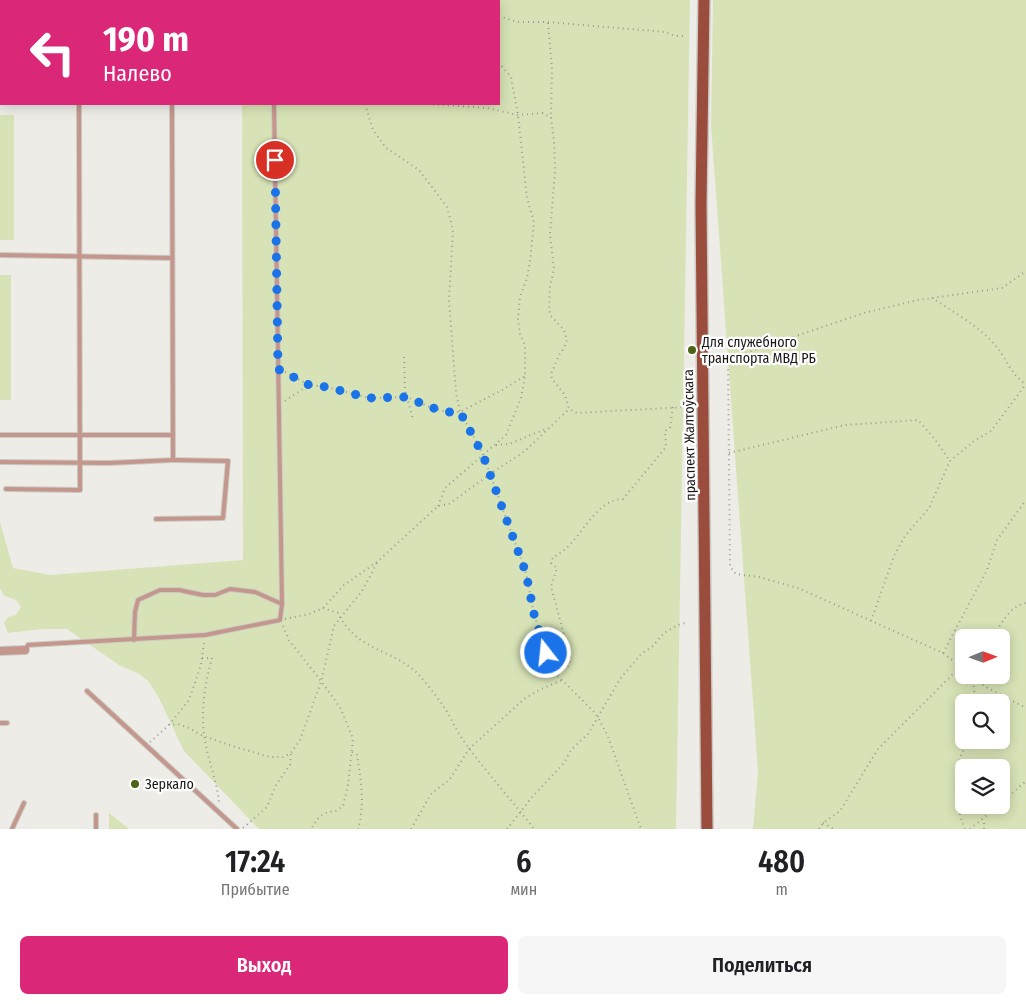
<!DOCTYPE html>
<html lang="ru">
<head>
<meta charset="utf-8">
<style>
  :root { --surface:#fff; --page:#f6f6f6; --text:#202124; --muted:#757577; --accent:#db2777 }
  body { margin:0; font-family:"Fira Sans Condensed",sans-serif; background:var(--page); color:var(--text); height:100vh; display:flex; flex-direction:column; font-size:19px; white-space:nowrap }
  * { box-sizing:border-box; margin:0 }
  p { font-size:16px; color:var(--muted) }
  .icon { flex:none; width:28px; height:28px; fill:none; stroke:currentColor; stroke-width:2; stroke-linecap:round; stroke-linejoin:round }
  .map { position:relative; height:829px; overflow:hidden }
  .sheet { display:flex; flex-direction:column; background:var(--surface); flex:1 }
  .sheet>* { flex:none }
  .hud { position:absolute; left:0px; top:0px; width:500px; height:105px; box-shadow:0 2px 12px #0003; background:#db2777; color:#fff; overflow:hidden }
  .needle { width:32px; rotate:89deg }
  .controls { position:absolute; left:955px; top:629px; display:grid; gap:10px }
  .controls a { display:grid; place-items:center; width:55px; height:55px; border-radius:8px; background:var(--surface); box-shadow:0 2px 12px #0003; font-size:25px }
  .pin { position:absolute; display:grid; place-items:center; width:42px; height:42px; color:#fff; margin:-21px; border:2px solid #fff; border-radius:50%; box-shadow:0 1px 5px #0007 }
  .me { position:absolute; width:55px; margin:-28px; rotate:344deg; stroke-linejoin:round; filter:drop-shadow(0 0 4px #0008) }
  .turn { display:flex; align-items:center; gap:18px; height:105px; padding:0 20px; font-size:22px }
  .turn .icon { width:65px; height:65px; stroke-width:2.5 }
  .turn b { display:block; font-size:35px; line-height:42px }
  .eta { display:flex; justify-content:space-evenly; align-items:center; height:85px; text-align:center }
  .eta b { font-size:30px; font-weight:600; line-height:35px }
  .action { display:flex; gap:10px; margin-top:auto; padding:10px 20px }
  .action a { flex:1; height:58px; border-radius:8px; background:var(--accent); color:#fff; font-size:20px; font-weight:600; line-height:58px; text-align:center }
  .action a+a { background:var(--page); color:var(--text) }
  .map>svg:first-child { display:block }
  .green { fill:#d7e3b6; fill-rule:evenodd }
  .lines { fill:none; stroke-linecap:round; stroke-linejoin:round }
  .service-casing { stroke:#cccac5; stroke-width:6 }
  .minor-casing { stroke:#cccac5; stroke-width:10 }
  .primary-casing { stroke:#cccac5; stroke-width:14 }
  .path { stroke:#9c9a96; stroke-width:2; stroke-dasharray:1 4; stroke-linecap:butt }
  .service { stroke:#c4978c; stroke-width:4 }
  .minor { stroke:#c4978c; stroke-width:8 }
  .primary { stroke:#9a4d3d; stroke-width:11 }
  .route { stroke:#1a73e8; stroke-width:9; stroke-dasharray:0 16.2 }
  .poi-dot { fill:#4c6413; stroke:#fff; stroke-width:2 }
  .labels { text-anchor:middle; stroke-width:4.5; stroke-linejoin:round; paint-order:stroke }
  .poi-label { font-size:14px; fill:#181715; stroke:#fff; text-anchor:start }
  .street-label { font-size:14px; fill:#181715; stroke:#fff }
</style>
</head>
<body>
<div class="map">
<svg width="1026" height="829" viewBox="0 0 1026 829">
  <rect width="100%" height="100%" fill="#eeece7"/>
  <g class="green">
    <path d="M241,0H690L676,829H259L184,751L159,698L149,682L139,674L119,665L67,629H42L8,633L4,623L8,617L16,615L21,607L16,600L4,596L0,588V522L13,568L50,575L243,560L242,104H499V1Z"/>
    <path d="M713,0H1026V829H753L758,771L711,125ZM964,638H1001V675H964ZM1001,702V740H964V702ZM964,768H1001V805H964Z"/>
    <rect x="0" y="115" width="14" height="125"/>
    <rect x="0" y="275" width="11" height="125"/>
    <path d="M109,813L129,829H109Z"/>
  </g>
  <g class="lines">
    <g class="service-casing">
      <g id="service">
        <path d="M270,0V1"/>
        <path d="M0,98H1"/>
        <path d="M0,255L172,258"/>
        <path d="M0,435H173"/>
        <path d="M0,462L109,463L173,460L172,104"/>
        <path d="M6,489L80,490L79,104"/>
        <path d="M156,519L223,518L228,461L173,460"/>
        <path d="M134,640L135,612L138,600L160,590H179L203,595H215L230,589L255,592L282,604"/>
        <path d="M26,649L28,645L205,635L280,620L282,604L274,104"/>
        <path d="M87,691L237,829"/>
        <path d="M0,723H7"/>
        <path d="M96,815V829"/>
        <path d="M12,829L24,803"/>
      </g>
    </g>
    <g class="minor-casing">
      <path id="minor" d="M0,651L25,650"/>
    </g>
    <g class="primary-casing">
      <path id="primary" d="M704,0L701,204L707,829"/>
    </g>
    <g class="path">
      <path d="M338,0V1"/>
      <path d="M470,0L471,1"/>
      <path d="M499,16L517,22H547L665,32L675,36H684"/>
      <path d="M548,23L552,67L551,118"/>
      <path d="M365,104L373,130L386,148L419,170L447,207L453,230L449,300L456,393L460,412L481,450L489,471L526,573L534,614L546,653L554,672L596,714L607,734L641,829"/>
      <path d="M428,104L487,108L518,115L543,113L551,118L554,141L555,171L550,235L554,269L550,286L549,310L551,316L564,330L567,340L564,348L559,355L551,374L552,379L565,395L569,409L577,413L685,407"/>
      <path d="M932,298C952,311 980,327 995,345C1006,357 1011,376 1026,384"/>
      <path d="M404,357L405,390L413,419"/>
      <path d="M285,372L309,385L327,387L369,398L407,397L427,406L446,412H460L502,390L525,376"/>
      <path d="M285,401L309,385"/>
      <path d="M496,445L509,444L548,428"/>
      <path d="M729,453L845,425L918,420L934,438L950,461"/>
      <path d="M438,506L445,488L506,435L521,398L525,376V345L520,335L518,319L520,297L527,278L530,261L534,222L527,198L518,115L511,77L499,63"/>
      <path d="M323,608L338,613C356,650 388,648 415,671C425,681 436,695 444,707C451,717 455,729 463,740C485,771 511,799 534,829"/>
      <path d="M285,619L309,614L323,608L344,585L377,562L438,506L449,504L490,474L525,451L569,409"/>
      <path d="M871,621L894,556L905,536L929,508L950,461L974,441L991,431L1026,384"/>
      <path d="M283,626L289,640L327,689L341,709L353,739L348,785L343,806L336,811L328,812L319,817L311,829"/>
      <path d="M990,638C1002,626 1008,606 1026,603"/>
      <path d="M943,653L987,570L997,540L1026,500"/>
      <path d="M202,658H212C205,683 201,709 204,735C207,758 217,780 219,803"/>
      <path d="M964,669L943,653L798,588L759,577L736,574L730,567L728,359L864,313L918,300L1002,288L1026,271"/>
      <path d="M554,672L567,668L571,660L551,587L557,568L551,563L553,557C580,546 593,499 623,499L666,447L665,431L670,428L673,407"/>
      <path d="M971,675L986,687L1026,708"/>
      <path d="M972,676L976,702"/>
      <path d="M169,725L189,700L201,665L204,642"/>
      <path d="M150,742L169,725L178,724L189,728L201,735L232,746L270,757H283L291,753L300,740L321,682L334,626L362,591L374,569L377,562"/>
      <path d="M352,752L357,755C361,779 365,805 358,829"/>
      <path d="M1001,803L1026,781"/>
      <path d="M823,823L834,829"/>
      <path d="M243,828L267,807L276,785L290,765L291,753"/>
      <path d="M411,829L431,794L450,779L469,749L524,699L539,690L562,680"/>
      <path d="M507,829L533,796L564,763L571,750L588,734L620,679L641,654L653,646L664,633L678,625L685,623"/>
      <path d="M819,829L823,823L840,811L878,749L964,663"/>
      <path d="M965,829C956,808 952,781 960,758C962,752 966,746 968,740"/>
      <path d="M970,829L999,805"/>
      <path d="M984,829V819"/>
    </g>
    <use href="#service" class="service"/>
    <use href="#minor" class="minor"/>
    <use href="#primary" class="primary"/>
  </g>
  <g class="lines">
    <path class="route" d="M275,160L278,369L309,385L327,387L369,398L407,397L427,406L446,412H460L483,455L526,573L534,614L546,653"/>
  </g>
  <g class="poi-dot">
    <circle cx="692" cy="350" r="5"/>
    <circle cx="135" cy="784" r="5"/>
  </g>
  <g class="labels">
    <g class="poi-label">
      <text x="702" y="347">Для служебного<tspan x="702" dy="16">транспорта МВД РБ</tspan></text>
      <text x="145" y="789">Зеркало</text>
    </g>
    <g class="street-label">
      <text transform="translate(689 435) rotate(-91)" y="5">праспект Жалтоўскага</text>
    </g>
  </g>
</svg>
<div class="controls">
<a><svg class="needle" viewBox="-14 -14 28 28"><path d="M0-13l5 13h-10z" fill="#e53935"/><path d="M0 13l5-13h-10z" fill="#757577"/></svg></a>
<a><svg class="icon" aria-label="search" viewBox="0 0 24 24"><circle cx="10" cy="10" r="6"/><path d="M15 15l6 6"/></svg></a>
<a><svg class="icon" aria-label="layers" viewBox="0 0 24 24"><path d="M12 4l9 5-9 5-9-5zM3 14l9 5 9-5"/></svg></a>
</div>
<div class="pin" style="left:275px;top:160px;background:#d93025"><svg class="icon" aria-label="arrive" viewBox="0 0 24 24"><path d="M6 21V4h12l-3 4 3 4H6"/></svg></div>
<svg class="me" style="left:546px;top:653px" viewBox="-20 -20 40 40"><circle r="17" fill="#1a73e8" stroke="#fff" stroke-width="3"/><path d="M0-11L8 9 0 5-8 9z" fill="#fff"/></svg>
<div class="hud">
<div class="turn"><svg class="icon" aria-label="left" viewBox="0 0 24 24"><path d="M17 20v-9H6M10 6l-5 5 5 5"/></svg><div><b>190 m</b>Налево</div></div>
</div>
</div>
<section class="sheet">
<div class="eta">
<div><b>17:24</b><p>Прибытие</p></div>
<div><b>6</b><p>мин</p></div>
<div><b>480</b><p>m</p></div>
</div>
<div class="action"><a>Выход</a><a>Поделиться</a></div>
</section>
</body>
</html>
